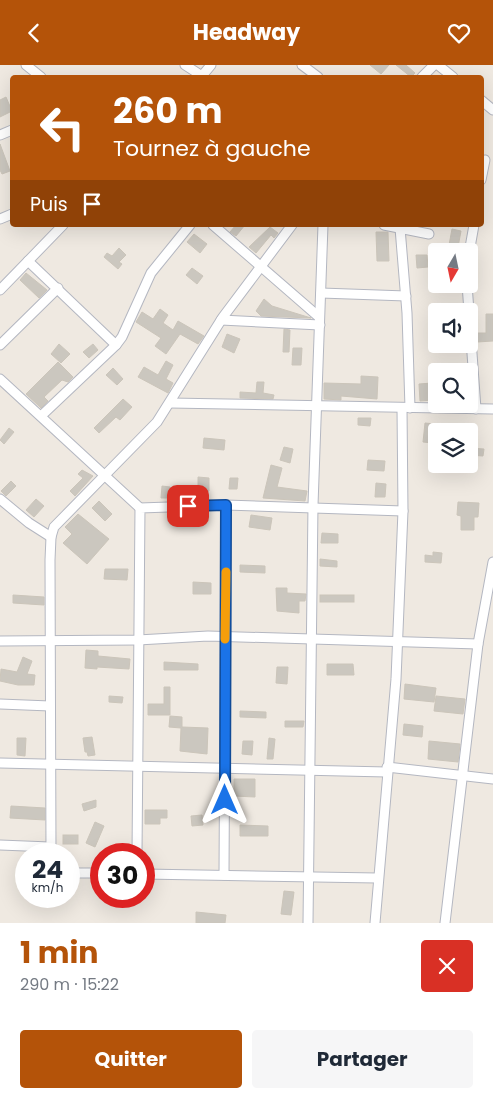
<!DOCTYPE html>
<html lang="fr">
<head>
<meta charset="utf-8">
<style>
  :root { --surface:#fff; --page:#f6f6f7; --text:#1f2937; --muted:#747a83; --accent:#b45309 }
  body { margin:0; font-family:Poppins,sans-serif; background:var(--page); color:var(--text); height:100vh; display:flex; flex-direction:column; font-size:19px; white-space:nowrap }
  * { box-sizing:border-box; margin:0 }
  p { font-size:16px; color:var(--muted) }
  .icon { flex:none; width:28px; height:28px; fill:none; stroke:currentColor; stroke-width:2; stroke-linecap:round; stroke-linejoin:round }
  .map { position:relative; height:858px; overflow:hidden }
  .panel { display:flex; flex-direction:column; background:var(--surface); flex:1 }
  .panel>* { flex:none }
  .banner { position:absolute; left:10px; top:10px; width:474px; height:152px; border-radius:5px; box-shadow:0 5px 20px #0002; background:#b45309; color:#fff; overflow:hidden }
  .needle { width:32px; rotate:189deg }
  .controls { position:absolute; left:428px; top:178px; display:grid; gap:10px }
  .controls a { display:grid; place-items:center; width:50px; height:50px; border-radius:5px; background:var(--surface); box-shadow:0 5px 20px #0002; font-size:25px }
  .speed { position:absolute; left:15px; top:778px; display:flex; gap:10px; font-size:25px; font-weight:700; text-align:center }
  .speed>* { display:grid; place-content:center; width:65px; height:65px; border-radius:50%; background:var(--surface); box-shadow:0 5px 20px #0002; line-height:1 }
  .speed small { font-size:12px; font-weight:400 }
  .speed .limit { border:8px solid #d22; background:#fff; color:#111 }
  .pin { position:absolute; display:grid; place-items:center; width:42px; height:42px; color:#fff; margin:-21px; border-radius:10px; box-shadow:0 2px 8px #0006 }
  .me { position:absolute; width:55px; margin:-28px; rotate:0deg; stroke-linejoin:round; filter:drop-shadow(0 0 4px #0008) }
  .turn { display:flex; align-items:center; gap:18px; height:105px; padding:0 20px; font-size:22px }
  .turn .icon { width:65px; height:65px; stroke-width:2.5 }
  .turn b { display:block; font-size:35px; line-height:42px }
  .then { display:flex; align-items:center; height:48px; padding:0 20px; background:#0003; gap:10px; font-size:19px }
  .round { display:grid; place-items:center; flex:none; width:52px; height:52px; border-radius:5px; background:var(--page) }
  .headline { display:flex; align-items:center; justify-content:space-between; height:85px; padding:0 20px }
  h1 { font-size:30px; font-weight:700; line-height:38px; color:var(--accent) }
  .button { display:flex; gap:10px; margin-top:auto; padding:10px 20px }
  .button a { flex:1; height:58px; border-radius:5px; background:var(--accent); color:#fff; font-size:20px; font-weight:700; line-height:58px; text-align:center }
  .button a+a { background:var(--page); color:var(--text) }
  header { display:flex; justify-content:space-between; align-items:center; height:65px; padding:0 20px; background:var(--accent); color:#fff; font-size:22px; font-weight:700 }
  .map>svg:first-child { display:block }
  .building { fill:#cbc7bf; stroke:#cbc5ba }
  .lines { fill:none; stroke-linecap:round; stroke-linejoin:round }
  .street-casing { stroke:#b4b7c1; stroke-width:11 }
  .street { stroke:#fff; stroke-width:9 }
  .route-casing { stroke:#114b97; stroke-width:12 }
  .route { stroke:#1a73e8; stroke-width:9 }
  .slow { stroke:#f59e0b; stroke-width:9 }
</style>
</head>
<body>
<header><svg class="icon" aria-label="back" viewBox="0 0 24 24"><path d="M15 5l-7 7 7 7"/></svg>Headway<svg class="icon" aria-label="heart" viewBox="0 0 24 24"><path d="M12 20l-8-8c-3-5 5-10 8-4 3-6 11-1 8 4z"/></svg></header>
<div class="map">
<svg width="493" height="858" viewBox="0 0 493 858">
  <rect width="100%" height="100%" fill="#efe9e1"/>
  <g class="building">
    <path d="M370,0H389L381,9Z"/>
    <path d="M396,0H406L415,8L411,12Z"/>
    <path d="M6,32L12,46L0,52V35Z"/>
    <path d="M0,79L10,106L2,109L0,105Z"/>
    <path d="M236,160H245L236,171L230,167Z"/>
    <path d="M270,162L278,168L274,173L271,170L256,188L249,182Z"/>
    <path d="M452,164L461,166L458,182L449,180Z"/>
    <path d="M376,167H388L389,196H377Z"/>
    <path d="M194,169L207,179L200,188L187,177Z"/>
    <path d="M119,183L126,190L119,197L122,199L118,204L104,192L107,188L112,191Z"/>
    <path d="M416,190H427L428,202L417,203Z"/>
    <path d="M192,203L203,211L197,219L186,210Z"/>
    <path d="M26,208L47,225L39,233L20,215Z"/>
    <path d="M264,234L272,241L311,253L261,251L256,246Z"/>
    <path d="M160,244L168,250L163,258L173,265L178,256L204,271L198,279L180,269L166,289L155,281L161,273L136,257L142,247L153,254Z"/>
    <path d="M486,249H493V276L477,277V268H486Z"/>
    <path d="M284,264L290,265L289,287H283Z"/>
    <path d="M227,269L240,274L234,288L222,282Z"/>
    <path d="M59,279L70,289L61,298L51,289Z"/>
    <path d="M93,279L98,285L89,293L83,287Z"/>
    <path d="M293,283H302L301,300H292Z"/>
    <path d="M166,296L173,300L166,314L173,318L168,328L138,312L144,302L158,310Z"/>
    <path d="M58,297L73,312L68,317L62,315L44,332L48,336L41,343L26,329Z"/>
    <path d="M113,303L123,314L117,320L106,310Z"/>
    <path d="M361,311L378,312L377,334L341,331V335L324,334V318L361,319Z"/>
    <path d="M257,317H264L263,328L274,330L273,334L240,333V327L256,328Z"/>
    <path d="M432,318L433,335L420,336L419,319Z"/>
    <path d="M123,334L132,342L120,355L116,352L99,368L94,363Z"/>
    <path d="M358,353H371L370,361L358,360Z"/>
    <path d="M425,358L435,359L433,378L423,377Z"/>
    <path d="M9,363L14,367L4,379L0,375Z"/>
    <path d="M204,373L225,375L224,385L203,383Z"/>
    <path d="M284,382L293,384L290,398L280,395Z"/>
    <path d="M469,383L484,384L483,391L469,390Z"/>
    <path d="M368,395L385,396L384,406L367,405Z"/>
    <path d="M271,400L282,403L277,422L307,426L305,436L263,433Z"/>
    <path d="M82,405L93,411L75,431L70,426L83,413L78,409Z"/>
    <path d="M198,412L209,413V426H198Z"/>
    <path d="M230,413H238L237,424H229Z"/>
    <path d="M11,416L16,421L6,431L1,426Z"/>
    <path d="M376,418L386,419L385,432H375Z"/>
    <path d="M162,421L170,422L169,433H161Z"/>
    <path d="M36,434L44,441L34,452L26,445Z"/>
    <path d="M99,436L112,449L105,456L92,443Z"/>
    <path d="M458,437L479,438L478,452H474V465H461V451L457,450Z"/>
    <path d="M78,449L109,474L87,499L63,478L72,469L65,462Z"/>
    <path d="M251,450L272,453L270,465L249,462Z"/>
    <path d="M322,468L338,469V478H321Z"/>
    <path d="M433,487L442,488L441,498L425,497V490L433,491Z"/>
    <path d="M320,494L337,496V502L320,501Z"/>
    <path d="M240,500L265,501V508L240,507Z"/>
    <path d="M105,504H128L127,515L104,514Z"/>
    <path d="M193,517L211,518V529H193Z"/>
    <path d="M276,523H287V528L306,529L305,536H299V548L277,546Z"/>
    <path d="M13,530L44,532V540L13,538Z"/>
    <rect x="320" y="530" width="34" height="7"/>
    <path d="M86,585L98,586V591L130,594L129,604L97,602V604L85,603Z"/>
    <path d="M23,592L32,596L27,609L35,610L34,620H18L0,616L1,604L17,607Z"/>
    <path d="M164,597L198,599V605H164Z"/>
    <path d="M327,599H353L354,610H327Z"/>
    <path d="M277,602H288L287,619L276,618Z"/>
    <path d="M405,619L436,623L434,637L404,634Z"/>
    <path d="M164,622H170V650H148V639H164Z"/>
    <path d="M109,631L123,632L122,638L109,637Z"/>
    <path d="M436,631L465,634L463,649L434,646Z"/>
    <path d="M240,646L266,647V653L240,652Z"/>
    <path d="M170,651L182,652V662L208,663L207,689L180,686L181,663L169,662Z"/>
    <path d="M285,656H304L303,662H285Z"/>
    <path d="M404,659L423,661L422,672L403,670Z"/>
    <path d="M92,672L95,690L88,691L87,687H85L83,673Z"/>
    <path d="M17,673H26L25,691L17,690Z"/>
    <path d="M269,673L275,674L273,694H267Z"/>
    <path d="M243,676H253L252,690L242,689Z"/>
    <path d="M429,676L460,679L458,697L428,694Z"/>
    <path d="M234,714H255V732L234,731Z"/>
    <path d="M96,735V742L84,746L82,739Z"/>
    <path d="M11,741L45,743V755L10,753Z"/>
    <path d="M145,745H167V753H160V759H145Z"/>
    <path d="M202,750L203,760L192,761L191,751Z"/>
    <path d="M95,757L104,761L95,782L86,778Z"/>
    <path d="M240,760L268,761V771H240Z"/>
    <rect x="63" y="770" width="15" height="9"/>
    <path d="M284,826L294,827L291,850L281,849Z"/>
    <path d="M196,847L226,850L225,858H196Z"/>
  </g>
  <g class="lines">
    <g class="street-casing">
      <g id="street">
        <path d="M26,0L41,12"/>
        <path d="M185,0L202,11"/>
        <path d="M302,0L318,12"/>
        <path d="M438,0L453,12"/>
        <path d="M201,12L211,0"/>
        <path d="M422,12L434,0"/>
        <path d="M481,35L493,45"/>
        <path d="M0,70L12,65"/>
        <path d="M481,115L485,95"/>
        <path d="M0,154L12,149"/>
        <path d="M213,160L319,252"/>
        <path d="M384,160L429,169"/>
        <path d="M400,163L407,248L410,343"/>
        <path d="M469,188L474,160"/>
        <path d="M28,196L116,280"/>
        <path d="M467,219L476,344"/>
        <path d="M0,225L63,160"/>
        <path d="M321,228L406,231"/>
        <path d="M221,255L320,260"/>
        <path d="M0,280L58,223"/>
        <path d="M0,314L140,443"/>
        <path d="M170,338L493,344"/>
        <path d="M41,351L116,280L122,272L151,208L190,160"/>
        <path d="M0,434L29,458L51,472"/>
        <path d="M0,576L138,575L208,571L478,579"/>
        <path d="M0,639L50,641"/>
        <path d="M0,698L387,707"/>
        <path d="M387,702L493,714"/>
        <path d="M0,780L50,782"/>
        <path d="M51,789L50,495L51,472L54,462L157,357L223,252L292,160"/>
        <path d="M137,789L140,443L226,440L403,446"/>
        <path d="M69,808H101"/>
        <path d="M144,809L377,813"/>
        <path d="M224,810L226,440"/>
        <path d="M308,858L313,440L323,160"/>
        <path d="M375,858L396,614L403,446L402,343"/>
        <path d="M445,858L478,579L493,497"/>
      </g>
    </g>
    <use href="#street" class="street"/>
  </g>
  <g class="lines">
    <g class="route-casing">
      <path id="route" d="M188,441L226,440L225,735"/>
    </g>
    <use href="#route" class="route"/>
    <path class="slow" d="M225,574L226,507"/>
  </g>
</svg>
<div class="controls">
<a><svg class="needle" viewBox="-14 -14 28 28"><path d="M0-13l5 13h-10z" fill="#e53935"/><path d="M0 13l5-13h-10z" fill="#747a83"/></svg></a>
<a><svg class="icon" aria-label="sound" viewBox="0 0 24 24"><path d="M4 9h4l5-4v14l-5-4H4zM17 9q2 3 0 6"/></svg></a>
<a><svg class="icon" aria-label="search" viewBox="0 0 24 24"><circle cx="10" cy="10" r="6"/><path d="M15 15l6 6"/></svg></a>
<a><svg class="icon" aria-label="layers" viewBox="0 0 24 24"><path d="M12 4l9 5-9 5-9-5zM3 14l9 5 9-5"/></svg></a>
</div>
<div class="speed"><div>24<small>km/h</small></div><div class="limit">30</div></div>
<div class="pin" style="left:188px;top:441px;background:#d93025"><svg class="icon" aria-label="arrive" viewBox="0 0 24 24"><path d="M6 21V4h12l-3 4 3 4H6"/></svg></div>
<svg class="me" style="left:225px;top:735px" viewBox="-20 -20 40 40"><path d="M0-17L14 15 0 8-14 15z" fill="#1a73e8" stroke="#fff" stroke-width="4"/></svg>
<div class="banner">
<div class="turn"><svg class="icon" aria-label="left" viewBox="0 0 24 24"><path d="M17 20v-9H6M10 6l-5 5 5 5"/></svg><div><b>260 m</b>Tournez à gauche</div></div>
<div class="then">Puis<svg class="icon" aria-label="arrive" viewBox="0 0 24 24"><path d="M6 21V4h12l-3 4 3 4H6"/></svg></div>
</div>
</div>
<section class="panel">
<div class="headline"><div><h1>1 min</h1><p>290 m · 15:22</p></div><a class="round" style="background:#d93025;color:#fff"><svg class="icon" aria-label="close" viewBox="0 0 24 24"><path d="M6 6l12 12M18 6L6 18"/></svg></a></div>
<div class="button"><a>Quitter</a><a>Partager</a></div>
</section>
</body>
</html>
